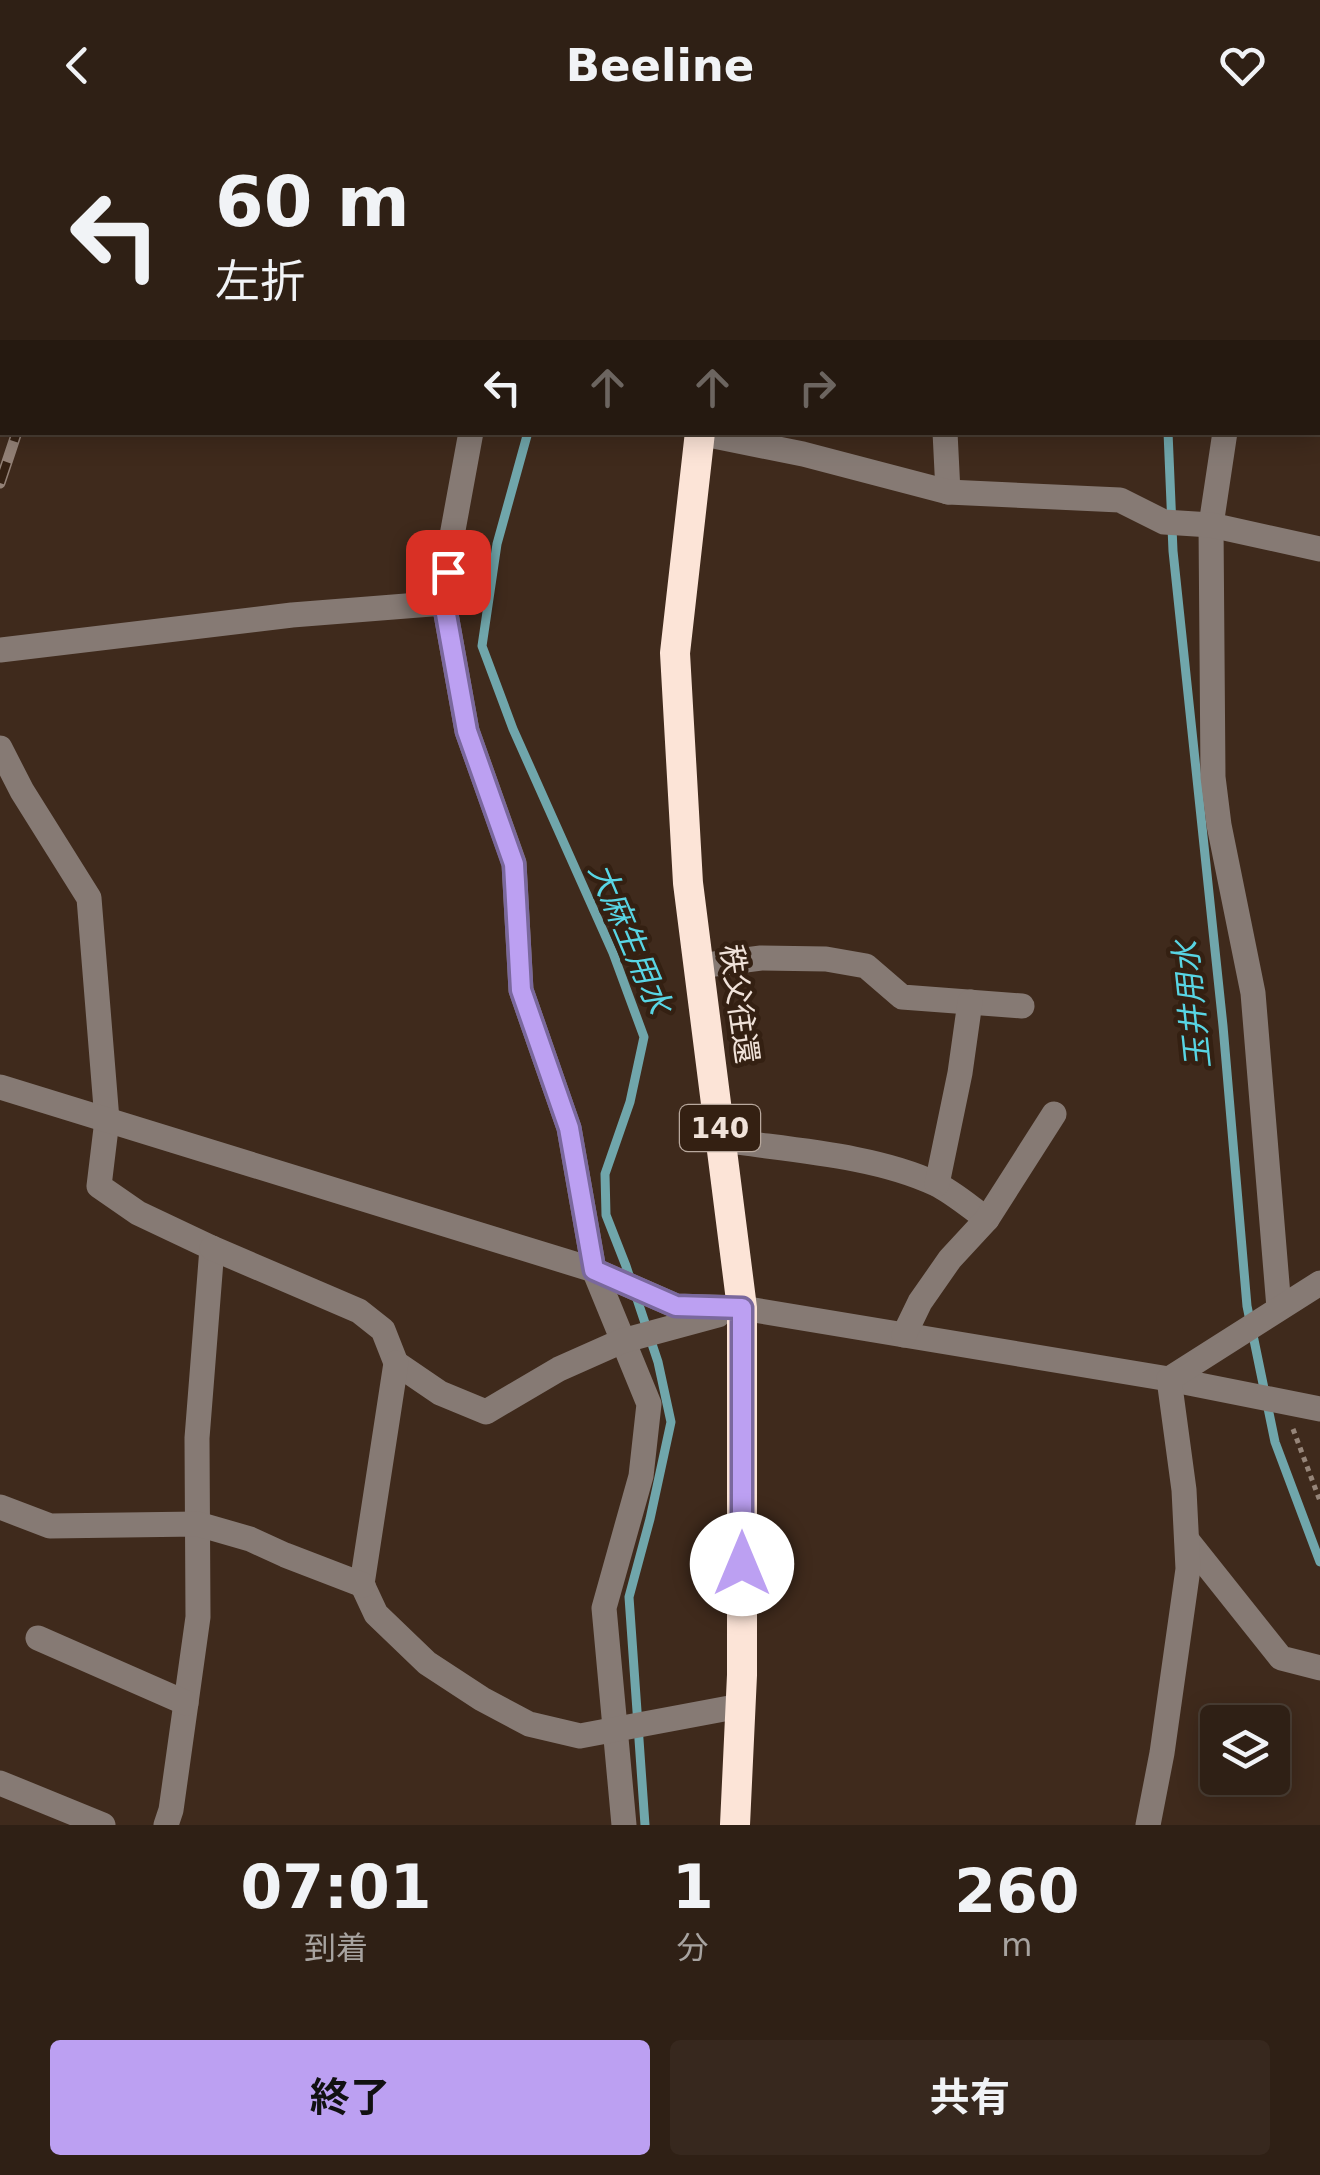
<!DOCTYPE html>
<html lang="ja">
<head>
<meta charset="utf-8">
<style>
  :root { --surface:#2f2015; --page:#37281e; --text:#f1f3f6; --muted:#a7a3a0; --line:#4a3e34; --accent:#bca0f2 }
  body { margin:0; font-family:"DejaVu Sans","Noto Sans JP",sans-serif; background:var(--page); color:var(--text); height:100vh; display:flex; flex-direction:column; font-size:38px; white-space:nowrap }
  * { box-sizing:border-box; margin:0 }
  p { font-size:32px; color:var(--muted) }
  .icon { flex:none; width:55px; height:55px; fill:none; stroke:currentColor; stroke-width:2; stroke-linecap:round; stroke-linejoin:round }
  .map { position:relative; height:1695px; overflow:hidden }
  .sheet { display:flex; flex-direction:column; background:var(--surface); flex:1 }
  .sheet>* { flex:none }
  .banner { position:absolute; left:0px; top:0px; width:1320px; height:305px; box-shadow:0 5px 25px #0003,0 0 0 2px var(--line); background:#2f2015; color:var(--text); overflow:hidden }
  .controls { position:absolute; left:1200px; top:1575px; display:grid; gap:20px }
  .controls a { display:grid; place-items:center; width:90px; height:90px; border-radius:10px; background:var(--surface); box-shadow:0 5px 25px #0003,0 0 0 2px var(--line); font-size:50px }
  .pin { position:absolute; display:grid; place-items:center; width:85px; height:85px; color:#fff; margin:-42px; border-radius:20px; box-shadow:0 5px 15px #0006 }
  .me { position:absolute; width:110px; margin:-55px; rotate:0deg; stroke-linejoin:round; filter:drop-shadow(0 0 8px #0008) }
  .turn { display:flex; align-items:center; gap:35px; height:210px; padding:0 50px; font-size:45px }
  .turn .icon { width:130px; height:130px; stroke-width:2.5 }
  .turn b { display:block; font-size:70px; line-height:85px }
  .lanes { display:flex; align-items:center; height:95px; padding:0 50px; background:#0003; justify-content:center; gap:50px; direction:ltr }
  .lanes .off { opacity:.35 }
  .eta { display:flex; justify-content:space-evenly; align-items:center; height:170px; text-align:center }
  .eta b { font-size:60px; font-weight:700; line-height:70px }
  .button { display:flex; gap:20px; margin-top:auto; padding:20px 50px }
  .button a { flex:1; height:115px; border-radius:10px; background:var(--accent); color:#111; font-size:40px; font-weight:700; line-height:115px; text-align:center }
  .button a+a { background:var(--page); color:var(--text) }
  header { display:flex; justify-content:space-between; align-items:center; height:130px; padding:0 50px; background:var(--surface); font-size:45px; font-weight:700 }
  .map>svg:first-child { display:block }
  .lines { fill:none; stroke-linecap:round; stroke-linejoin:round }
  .stream { stroke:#70a6ab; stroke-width:9 }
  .path { stroke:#968579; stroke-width:5; stroke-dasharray:5 5; stroke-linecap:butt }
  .minor { stroke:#867a74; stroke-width:25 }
  .major { stroke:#dec5b8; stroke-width:25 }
  .highway { stroke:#fce4d7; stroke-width:30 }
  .rail-casing { stroke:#938176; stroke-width:11 }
  .rail { stroke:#342012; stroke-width:8; stroke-dasharray:22; stroke-linecap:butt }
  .route-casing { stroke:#7a689d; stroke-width:25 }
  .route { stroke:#bca0f2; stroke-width:18 }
  .labels { text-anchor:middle; stroke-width:9; stroke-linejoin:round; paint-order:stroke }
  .shield { fill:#342012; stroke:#b8a89d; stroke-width:2.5 }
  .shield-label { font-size:28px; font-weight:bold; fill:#f0e2d9 }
  .street-label { font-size:30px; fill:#f0e2d9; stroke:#342012 }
  .water-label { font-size:32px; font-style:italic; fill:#58d5e4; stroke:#342012 }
</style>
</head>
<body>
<header><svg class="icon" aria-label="back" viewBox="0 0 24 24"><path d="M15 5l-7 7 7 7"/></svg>Beeline<svg class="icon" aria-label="heart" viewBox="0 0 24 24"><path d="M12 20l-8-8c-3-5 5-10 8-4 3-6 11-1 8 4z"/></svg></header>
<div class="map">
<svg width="1320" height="1695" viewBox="0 0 1320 1695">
  <rect width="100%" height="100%" fill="#3f2a1c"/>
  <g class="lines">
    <g class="stream">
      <path d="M453,0L454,2"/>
      <path d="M1126,0V2"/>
      <path d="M528,302L497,414L482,516L513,599L613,823L644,907L630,972L605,1044L606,1085L626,1136L658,1232L671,1292L650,1389L629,1467L645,1695"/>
      <path d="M1168,302L1173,421L1223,896L1247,1176L1275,1312L1320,1432"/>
    </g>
    <g class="path">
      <path d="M48,2L49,0"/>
      <path d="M0,155L2,148"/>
      <path d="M0,270L2,264"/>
      <path d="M1293,1299L1320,1371"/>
    </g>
    <g class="minor">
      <path d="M404,0L405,2"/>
      <path d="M1173,0L1180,2"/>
      <path d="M1318,43L1320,35"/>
      <path d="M945,302L948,362"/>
      <path d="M1225,302L1211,395L1213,647L1219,695L1253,863L1279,1178"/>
      <path d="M699,303L803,324L948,362L1120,370L1164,392L1211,395L1320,419"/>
      <path d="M444,473L451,411L471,302"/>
      <path d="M0,520L292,485L444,473L467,601L514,733L521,860L569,998L594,1140L649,1274L641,1346L604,1478L624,1695"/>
      <path d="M0,618L22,661L89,768L107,990L99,1056L138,1083L212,1118L197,1308L198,1487L171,1680L166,1695"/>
      <path d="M699,836L761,828L826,829L866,836L902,867L1022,876"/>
      <path d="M0,957L594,1140L676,1176L742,1178L1169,1249L1320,1279"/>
      <path d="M722,1010C789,1020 875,1025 936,1054C954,1063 971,1078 987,1089"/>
      <path d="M937,1054L960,943L970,872"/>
      <path d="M212,1118L359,1181L383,1200L396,1233L440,1263L486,1282L559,1239L622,1211L718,1185"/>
      <path d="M904,1205L920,1172L950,1129L987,1089L1054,984"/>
      <path d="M396,1233L362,1454L376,1484L427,1533L482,1569L529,1594L580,1606L740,1576"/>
      <path d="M0,1377L50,1396L198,1394L250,1409L285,1425L363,1455"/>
      <path d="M1187,1410L1281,1528L1320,1538"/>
      <path d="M38,1508L186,1573"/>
      <path d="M0,1653L103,1695"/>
      <path d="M1148,1695L1162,1623L1188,1439L1184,1360L1169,1249L1320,1153"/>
    </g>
    <g class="major">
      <path d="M1264,0L1271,2"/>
      <path d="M1318,20L1320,21"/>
    </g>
    <g class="highway">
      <path d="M735,2L736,0"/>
      <path d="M700,302L675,523L688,753L742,1178V1545L735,1695"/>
    </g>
    <g class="rail-casing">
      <g id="rail">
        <path d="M122,2V0"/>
        <path d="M0,353L17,302"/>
      </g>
    </g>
    <use href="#rail" class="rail"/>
  </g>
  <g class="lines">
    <g class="route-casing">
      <path id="route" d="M448,442L444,473L467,601L514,734L521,860L569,998L594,1140L676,1176L742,1178V1434"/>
    </g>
    <use href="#route" class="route"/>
  </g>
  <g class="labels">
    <rect class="shield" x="680" y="975" width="80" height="46" rx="8"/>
    <g class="shield-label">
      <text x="720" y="1008">140</text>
    </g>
    <g class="street-label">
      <text transform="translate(739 874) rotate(82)" y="10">秩父往還</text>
    </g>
    <g class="water-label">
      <text transform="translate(630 808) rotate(67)" y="11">大麻生用水</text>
      <text transform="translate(1192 875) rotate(-96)" y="11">玉井用水</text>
    </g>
  </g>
</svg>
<div class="controls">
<a><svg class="icon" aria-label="layers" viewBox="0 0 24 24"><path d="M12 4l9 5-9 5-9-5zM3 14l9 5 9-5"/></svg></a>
</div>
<div class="pin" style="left:448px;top:442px;background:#d93025"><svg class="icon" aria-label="arrive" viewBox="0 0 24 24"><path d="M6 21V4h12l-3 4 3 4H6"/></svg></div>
<svg class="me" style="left:742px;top:1434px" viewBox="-20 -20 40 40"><circle r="19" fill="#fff"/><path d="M0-13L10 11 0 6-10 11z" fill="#bca0f2"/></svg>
<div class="banner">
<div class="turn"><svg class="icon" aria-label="left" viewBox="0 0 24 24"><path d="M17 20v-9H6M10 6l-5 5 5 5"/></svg><div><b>60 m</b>左折</div></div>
<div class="lanes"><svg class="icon" aria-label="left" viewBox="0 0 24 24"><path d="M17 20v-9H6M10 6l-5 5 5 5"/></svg><svg class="icon off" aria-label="ahead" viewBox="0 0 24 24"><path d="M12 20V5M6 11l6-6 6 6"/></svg><svg class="icon off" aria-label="ahead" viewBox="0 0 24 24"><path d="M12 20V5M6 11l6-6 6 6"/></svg><svg class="icon off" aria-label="right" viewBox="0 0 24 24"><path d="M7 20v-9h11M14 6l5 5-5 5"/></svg></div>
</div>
</div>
<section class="sheet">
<div class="eta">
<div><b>07:01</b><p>到着</p></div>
<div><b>1</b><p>分</p></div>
<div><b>260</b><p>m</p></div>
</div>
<div class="button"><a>終了</a><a>共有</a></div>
</section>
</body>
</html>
